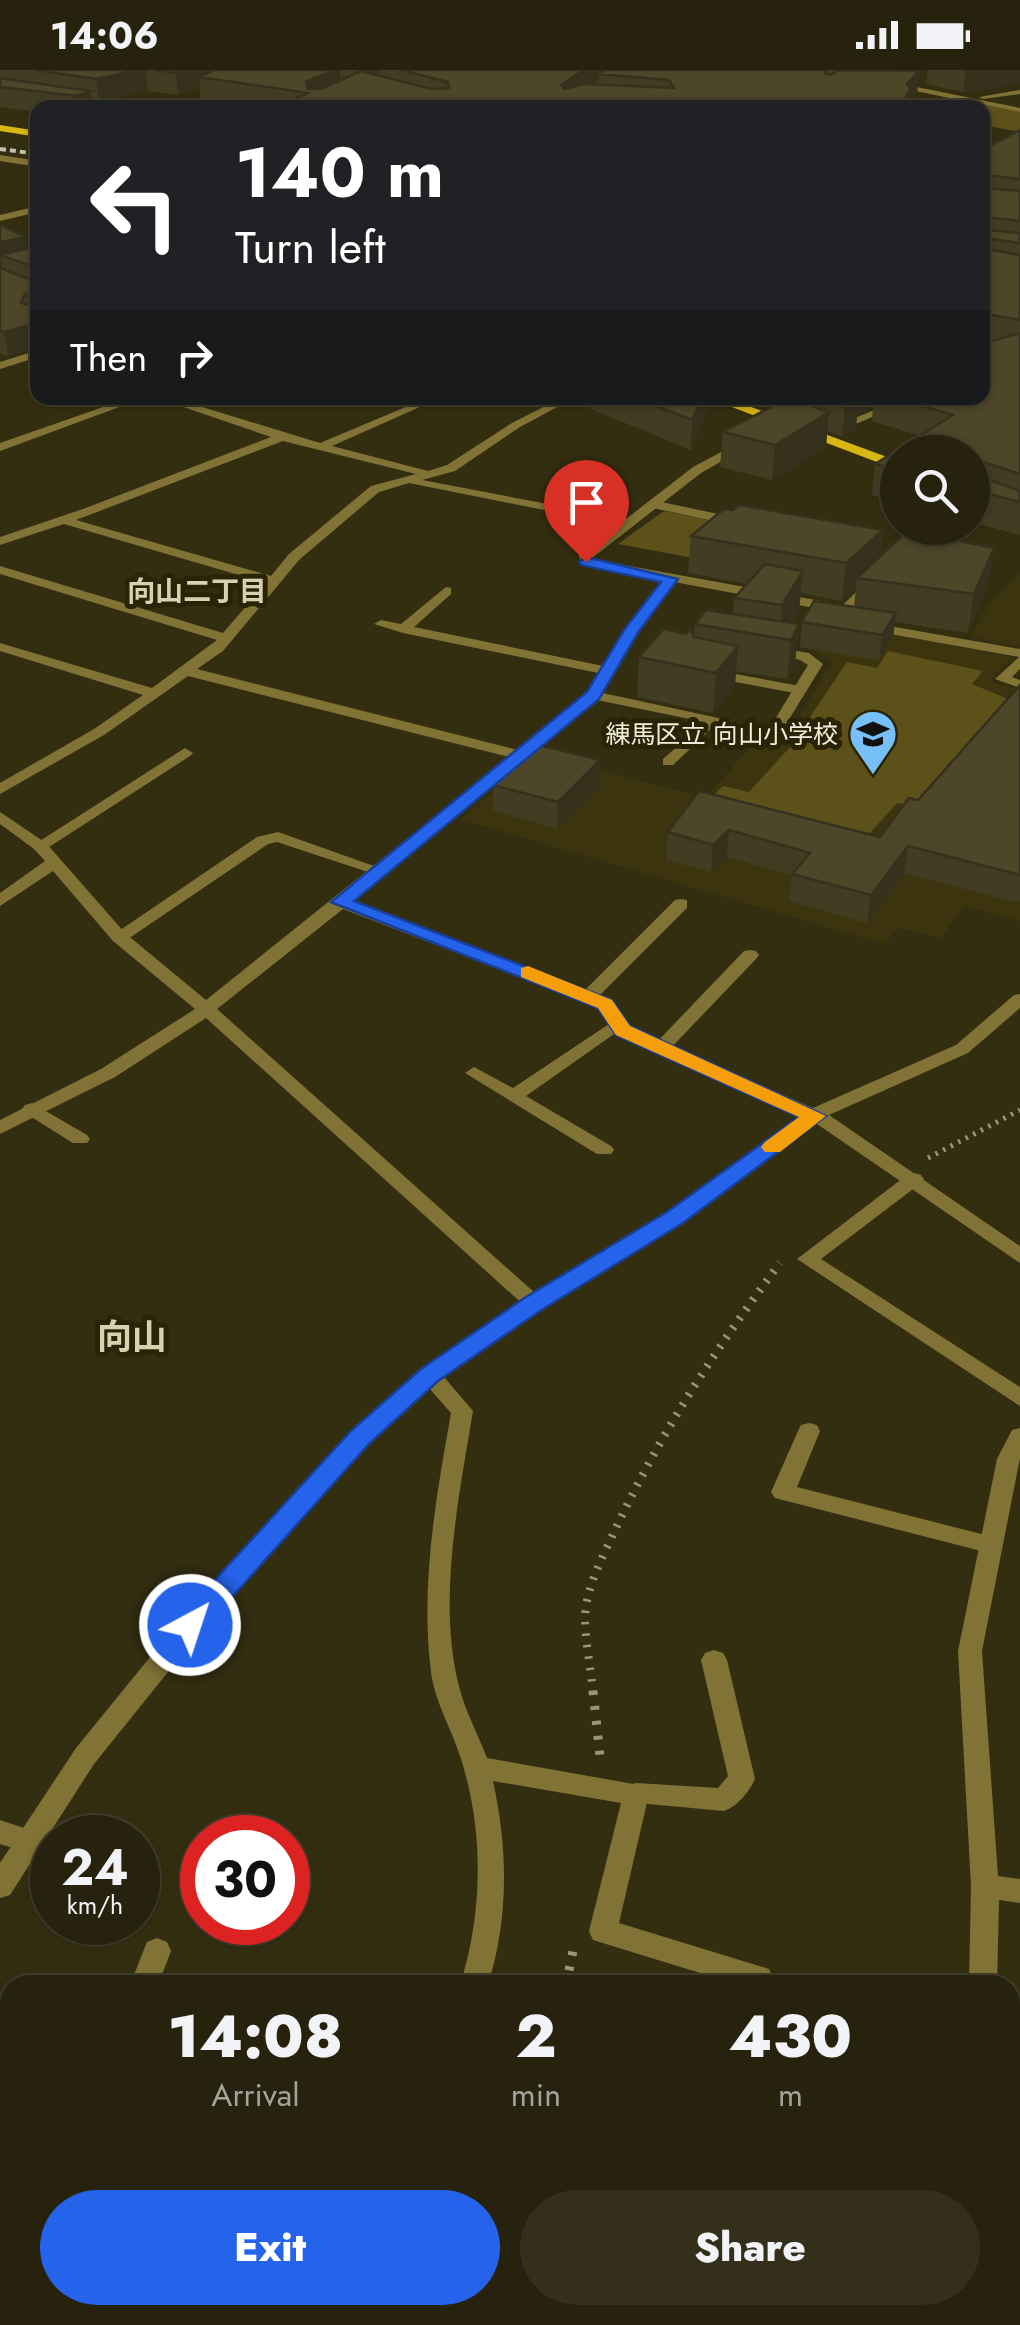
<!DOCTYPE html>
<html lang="en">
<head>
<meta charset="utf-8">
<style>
  :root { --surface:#27220d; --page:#332f1b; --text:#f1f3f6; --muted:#a4a49d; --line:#433f2e; --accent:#2563eb }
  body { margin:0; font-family:Jost,"Noto Sans JP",sans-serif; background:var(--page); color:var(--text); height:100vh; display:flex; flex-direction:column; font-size:38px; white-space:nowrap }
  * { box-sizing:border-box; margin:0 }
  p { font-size:32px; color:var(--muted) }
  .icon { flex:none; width:55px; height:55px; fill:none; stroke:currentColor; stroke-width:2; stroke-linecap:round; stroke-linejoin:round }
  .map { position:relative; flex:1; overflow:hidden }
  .drawer { position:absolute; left:0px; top:1905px; width:1020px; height:350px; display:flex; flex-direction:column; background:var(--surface); border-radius:30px 30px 0 0; box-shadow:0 2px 8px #0004,0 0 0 2px var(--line) }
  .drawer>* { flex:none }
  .hud { position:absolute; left:30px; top:30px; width:960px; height:305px; border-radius:20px; box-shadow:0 2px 8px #0004,0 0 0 2px var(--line); background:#202124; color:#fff; overflow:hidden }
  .controls { position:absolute; left:880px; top:365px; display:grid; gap:20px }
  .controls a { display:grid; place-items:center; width:110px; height:110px; border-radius:50%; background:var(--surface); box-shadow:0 2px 8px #0004,0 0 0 2px var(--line); font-size:50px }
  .speed { position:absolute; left:30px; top:1745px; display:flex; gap:20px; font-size:50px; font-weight:700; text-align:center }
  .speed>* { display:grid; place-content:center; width:130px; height:130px; border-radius:50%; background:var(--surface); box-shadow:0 2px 8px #0004,0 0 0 2px var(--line); line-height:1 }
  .speed small { font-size:25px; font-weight:400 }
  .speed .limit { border:15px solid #d22; background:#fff; color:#111 }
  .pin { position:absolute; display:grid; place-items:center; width:85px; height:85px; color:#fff; margin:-102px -42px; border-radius:50% 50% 50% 0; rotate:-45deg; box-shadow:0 0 10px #0007 }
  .pin .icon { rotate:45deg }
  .me { position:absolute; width:110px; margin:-55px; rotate:40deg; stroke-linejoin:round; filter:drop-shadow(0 0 8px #0008) }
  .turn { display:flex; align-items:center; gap:35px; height:210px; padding:0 40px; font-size:45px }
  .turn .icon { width:130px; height:130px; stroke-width:2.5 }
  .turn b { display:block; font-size:70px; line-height:85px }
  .then { display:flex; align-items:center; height:95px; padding:0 40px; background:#0003; gap:20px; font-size:38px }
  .eta { display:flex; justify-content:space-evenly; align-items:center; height:170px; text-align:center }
  .eta b { font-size:60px; font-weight:800; line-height:70px }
  .button { display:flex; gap:20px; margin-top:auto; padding:20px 40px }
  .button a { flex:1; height:115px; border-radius:60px; background:var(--accent); color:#fff; font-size:40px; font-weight:800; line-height:115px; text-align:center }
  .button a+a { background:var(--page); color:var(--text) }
  .status { display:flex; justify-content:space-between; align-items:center; height:70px; padding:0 50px; background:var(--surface); direction:ltr }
  .status svg { height:28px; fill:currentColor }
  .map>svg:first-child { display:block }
  .built { fill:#3c340e }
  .green { fill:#5d511a }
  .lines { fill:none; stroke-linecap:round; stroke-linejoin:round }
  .path-far2 { stroke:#99947e; stroke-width:5; stroke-dasharray:2.5 6; stroke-linecap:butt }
  .path-far1 { stroke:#99947e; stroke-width:8; stroke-dasharray:2.5 9; stroke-linecap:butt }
  .path { stroke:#99947e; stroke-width:9; stroke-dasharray:4 11; stroke-linecap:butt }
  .service { fill:#817335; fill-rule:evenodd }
  .minor { fill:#817335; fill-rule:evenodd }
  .primary { fill:#d6b714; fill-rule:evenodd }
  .rail { stroke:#c6c2af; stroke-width:4; stroke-dasharray:6 4; stroke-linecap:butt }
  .path-bridge { stroke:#99947e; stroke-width:4; stroke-dasharray:1 4; stroke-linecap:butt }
  .wall { fill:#423c23 }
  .shaded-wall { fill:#36311d }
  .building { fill:#4d4629; stroke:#36311d; stroke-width:2.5 }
  .route { fill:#2563eb; stroke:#184099; stroke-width:2.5 }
  .slow { fill:#f59e0b }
  .labels { text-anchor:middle; stroke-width:10; stroke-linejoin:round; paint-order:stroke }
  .far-poi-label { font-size:25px; fill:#f1eedd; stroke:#2a2406; text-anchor:end }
  .far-neighbourhood-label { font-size:28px; font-weight:bold; fill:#d8d0af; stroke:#2a2406 }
  .quarter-label { font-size:35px; font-weight:bold; fill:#d8d0af; stroke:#2a2406 }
</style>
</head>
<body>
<div class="status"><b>14:06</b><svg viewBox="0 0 49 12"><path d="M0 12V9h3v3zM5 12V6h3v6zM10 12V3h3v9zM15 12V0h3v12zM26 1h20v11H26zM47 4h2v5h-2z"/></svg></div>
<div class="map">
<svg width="1020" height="2255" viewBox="0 0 1020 2255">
  <rect width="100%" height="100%" fill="#342e11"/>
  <g class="built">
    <path d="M1020,503V577L971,567L990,532Z"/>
    <path d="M828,554L1005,583L1011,588L989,612L1020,619V851L964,836L941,868L898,858L884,874L460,749L540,684L706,728L759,667L783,673L833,591L802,576Z"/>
  </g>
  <g class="green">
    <path d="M968,31L1020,41V62L983,55L982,38H926Z"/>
    <path d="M664,441L737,456L699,489L618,474Z"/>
    <path d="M888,581L983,601L972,614L1013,631L916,737L897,733L854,781L704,734L723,716L749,722L790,677L847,592L877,598Z"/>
  </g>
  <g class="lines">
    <path class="path-far2" d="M928,1088L1020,1040"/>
    <path class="path-far1" d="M593,1623C591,1598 585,1572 585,1547C586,1518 603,1486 615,1460C660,1364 716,1278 780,1193"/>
    <g class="path">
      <path d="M593,1621L600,1686"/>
      <path d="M566,1915L574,1876"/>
      <path d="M494,2255L496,2245"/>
    </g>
    <g class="service">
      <path d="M903,328H918L841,360L831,358Z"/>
      <path d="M652,430L737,448L743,452L737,456L648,437L646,434Z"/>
      <path d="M446,517L451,518V524L414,557L608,597L615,601L608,605L403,563L374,554L381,550L401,554Z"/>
      <path d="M708,599L800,616L807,620L800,624L703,606V600Z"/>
      <path d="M710,648L717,652L715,655L673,695H663V689Z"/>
      <path d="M185,678L193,683L190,686L46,779L40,781L32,776Z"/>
      <path d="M278,762L388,801L380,806L277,772L268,774L125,871H113L110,867L257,767Z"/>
      <path d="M681,829L687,830V838L594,931H582L579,927L582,923L675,830Z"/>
      <path d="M750,880L756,881L759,885L756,889L667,982H655L652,978L655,974L744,881Z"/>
      <path d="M618,948L627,953L624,957L526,1026L611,1076L614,1080L611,1084H597L465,1003L474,997L513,1018Z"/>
      <path d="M32,1033L87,1065L90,1069L87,1073H73L25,1043L22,1039L25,1035Z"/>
      <path d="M914,1103L921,1105L924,1109L921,1113L821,1189L1020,1317V1336L797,1189L907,1105Z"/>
      <path d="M534,1226L541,1228L545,1233L541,1238L438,1310H422L419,1305L422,1300Z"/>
      <path d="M809,1353L817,1355L820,1361L797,1417L997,1468L1001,1474L997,1480L989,1483L775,1428L771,1422L798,1361L801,1355Z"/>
      <path d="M714,1580L723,1583L727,1590L755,1709C749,1722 738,1736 724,1741L627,1732L623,1724L627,1716L636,1713L718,1718L728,1706L701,1590L705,1583Z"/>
      <path d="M0,1750L39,1763L43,1771L39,1779L29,1783L0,1774Z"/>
      <path d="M157,1868L167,1872L171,1881L158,1915H130L147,1872Z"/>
      <path d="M0,1942L10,1945V1973L0,1970Z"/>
      <path d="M0,2214L10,2218V2245L21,2246L10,2251L0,2247Z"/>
    </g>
    <g class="minor">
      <path d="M887,11L1020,38V42L958,29V33L908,38L954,29L887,15Z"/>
      <path d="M1020,20V24L983,29L979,27Z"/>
      <path d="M124,28L183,38C164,38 145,33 127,33C105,33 86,42 64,33L68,31L99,35Z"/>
      <path d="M982,75L1020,80V86L982,80Z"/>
      <path d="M0,85L38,91V97L0,91Z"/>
      <path d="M38,136V142L0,151V145Z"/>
      <path d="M38,280V287L0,299V292Z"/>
      <path d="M129,328H144L0,381V373Z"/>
      <path d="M157,328H173L320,373L427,328H440L332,376L428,401L447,395L512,353L561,328H574L520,357L455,401L422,410L626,449L693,397L742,371H750V375L701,403L591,489L843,535L868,510L880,513L846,544L674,512L638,561L603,623L769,659L808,595L800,590L765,581L772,577L809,583L823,594L778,667L597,630L353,831L611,930L630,957L813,1038L956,975L1014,925L1020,924V938L968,983L829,1045L1020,1176V1193L817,1054L682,1153L541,1238H527L206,948L115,1007L0,1064V1050L101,999L195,939L113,871L53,801L0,836V823L45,791L34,779L0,754V742L46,773L125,863L206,930L509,687L188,606L104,665L0,724V713L94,659L143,625L0,581V573L152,618L217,570L0,504V496L223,563L266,513L64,454L0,475V467L83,439L271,367ZM283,371L416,404L371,416L289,484L271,506L76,450ZM409,413L619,455L579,485L581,495L662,510L625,560L588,622L518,680L197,599L223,581L299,490L379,422ZM343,839L599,938L617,965L801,1047L668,1143L535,1223L217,939Z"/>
      <path d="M926,458H939L909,485H899V479Z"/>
      <path d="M867,552L1020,579V599L1012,607L1020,610V618L995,609L1019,587L862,559L860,556Z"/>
      <path d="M430,1297L438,1300L473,1341C459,1426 437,1531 459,1616C465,1641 478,1664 487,1688L645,1716L649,1724L619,1853L769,1899L773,1908L771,1915H739L593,1870L589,1861L621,1733L493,1711C508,1780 509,1847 488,1915H460C483,1843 484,1761 461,1689C452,1659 435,1633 431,1602C420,1515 436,1428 451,1343L429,1318L368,1373L221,1536L94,1694L10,1825L0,1828V1793L76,1678L203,1522L352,1361L422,1300Z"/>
      <path d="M1020,1358V1388L982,1581L998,1806L1020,1809V1833L999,1830L997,1915H969L971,1816L958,1581L997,1389L1012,1360Z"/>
      <path d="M1010,2067L1020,2068V2098L1010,2097Z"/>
      <path d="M263,2245H297L293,2255H259Z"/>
      <path d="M666,2245H698L696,2255H664Z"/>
      <rect x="966" y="2245" width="32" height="10"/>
    </g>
    <g class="primary">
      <path d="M0,55L38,61V67L0,61Z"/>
      <path d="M708,328H727L898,391V400Z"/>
    </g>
    <path class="rail" d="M0,79L38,84"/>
    <path class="path-bridge" d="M713,335L737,328"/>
  </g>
  <g class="wall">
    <path d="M0,0H914L919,1L917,23L909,32L908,38H256L201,29L199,16L178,25L148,21L99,31L91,30L92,38H38V42L0,37Z"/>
    <path d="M928,0H1020L963,22L926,14Z"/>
    <path d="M1020,60V465L972,452V382H898V432L872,425L875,394L920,366L872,351L873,337L857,344L856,358L842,366L827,361L826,377L772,410L720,397L723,362L800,331V328H982V80Z"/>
    <path d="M0,155L27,179L38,176V278L8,286L0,284V198L2,199V195H0Z"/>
    <path d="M574,328H711L710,333L691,380L574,332Z"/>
    <path d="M691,466L880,486L988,516L968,563L895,552L893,568L879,590L800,577L802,552L854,537L856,518L842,531L801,523L799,539L791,553L799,554L795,593L787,609L736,601L735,615L713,643L637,627L639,587L694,567L695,554L733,544L734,528L747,514L688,503Z"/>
    <path d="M1020,615V830L1018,833L904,803L867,853L789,831L792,806L727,787L711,802L666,790L668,762L699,721L880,767L918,730Z"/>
    <path d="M600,690L599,717L557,759L493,741V715Z"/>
  </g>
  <g class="shaded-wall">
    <path d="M138,0H146L148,21L99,31L96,9Z"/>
    <path d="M183,0H234L199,7L200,16L178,25L176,3Z"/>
    <path d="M334,0H340L341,20L309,34L306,12Z"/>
    <path d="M360,0H378V3L360,11Z"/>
    <path d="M584,0H616L599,4V11L560,38L561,15Z"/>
    <path d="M966,0H1020V14L963,22Z"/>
    <path d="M919,1L917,23L909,32L908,38H901L907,14Z"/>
    <path d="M90,21L92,38H78L77,26Z"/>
    <path d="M26,167L29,189L0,185L2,195H0V172Z"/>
    <path d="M37,253L38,278L8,286L4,262Z"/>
    <path d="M702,328H711L710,333L691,380L692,350Z"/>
    <path d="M830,328H874L873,337L857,344L856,358L842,366L845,337Z"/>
    <path d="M829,342L826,377L772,410L775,375Z"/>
    <path d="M883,460L879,497L857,508L856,518L842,531L846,493Z"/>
    <path d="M994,478L988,516L968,563L974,524Z"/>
    <path d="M803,501L799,539L782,568H780L782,535Z"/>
    <path d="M896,543L893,568L879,590L882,565Z"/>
    <path d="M799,554L795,593L787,609L791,570Z"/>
    <path d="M738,576L735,615L713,643L716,603Z"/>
    <path d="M600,690L599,717L557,759L558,732Z"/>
    <path d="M729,760L727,787L711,802L713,775Z"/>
    <path d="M908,776L904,803L867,853L871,825Z"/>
  </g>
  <g class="building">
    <path d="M36,0H138L96,9Z"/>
    <path d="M155,0H183L176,3Z"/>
    <path d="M214,0H334L306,12L308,19H321L361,1L431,19L449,18L448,12L401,0H584L561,15L564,19L584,14L674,18L669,10L599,4L605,0H826L825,3L830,5L840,0L919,1L907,14L910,19L901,38H274L308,23L199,7Z"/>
    <path d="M0,8L90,21L77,26L0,17Z"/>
    <path d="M1020,60V109L986,105L982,107V80Z"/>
    <path d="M982,111L985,118L1020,121V151L986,147L982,154Z"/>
    <path d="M0,155L26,167L0,172Z"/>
    <path d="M982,157L985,160L1020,163V173L986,168L982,176Z"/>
    <path d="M38,176V198L0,185Z"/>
    <path d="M982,178L1020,185V250L987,244L982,248Z"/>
    <path d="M0,198L34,211L38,208V226L25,224L21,233L37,237L38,231V255L37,253L4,262L0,261Z"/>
    <path d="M982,252L985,273L1020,263V404L974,389L975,405L1020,421V432L972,419V382H898V400L875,394L953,345L894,328H982Z"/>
    <path d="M636,328H702L692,350Z"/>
    <path d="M788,328L829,342L775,375L723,362Z"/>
    <path d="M820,328H831L843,334L859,328L845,337Z"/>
    <path d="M739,435L883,460L846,493L691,466L724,439L733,440Z"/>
    <path d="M905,463L950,469L994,478L974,524L857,508Z"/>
    <path d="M765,494L803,501L782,535L734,528Z"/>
    <path d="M814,531L896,543L882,565L802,552Z"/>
    <path d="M706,540L799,554L791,570L695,554Z"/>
    <path d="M664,559L686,564L690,559L694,567L738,576L716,603L639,587Z"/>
    <path d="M1020,615V805L908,776L871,825L792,804L810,783L729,760L713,775L668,762L699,721L880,767L909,728L918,730Z"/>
    <path d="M535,674L600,690L558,732L493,715Z"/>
  </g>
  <path class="route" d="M586,487L678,509L639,561L599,629L354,831L612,930L630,956L826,1046L683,1153L543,1239L438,1311L369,1374L200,1563L190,1566L181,1563L176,1555L181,1547L351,1361L421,1299L526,1227L667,1142L799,1047L616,965L598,938L331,832L587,622L624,560L661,512L581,495L579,492Z"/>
  <path class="slow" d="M528,896L612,930L630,956L826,1046L780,1082H765L761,1077L765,1072L799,1047L616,965L598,938L521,907V898Z"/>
  <defs>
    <g id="school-pin" transform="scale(2.5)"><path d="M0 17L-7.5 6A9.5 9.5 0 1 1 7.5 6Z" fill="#77c0f7" stroke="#2a2406"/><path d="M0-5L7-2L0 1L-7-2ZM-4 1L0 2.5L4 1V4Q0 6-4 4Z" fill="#111"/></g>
  </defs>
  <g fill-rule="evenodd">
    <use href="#school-pin" x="873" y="664"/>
  </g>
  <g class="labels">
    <g class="far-poi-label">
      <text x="838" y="673">練馬区立 向山小学校</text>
    </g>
    <g class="far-neighbourhood-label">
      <text x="197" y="531">向山二丁目</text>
    </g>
    <g class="quarter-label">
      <text x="132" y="1279">向山</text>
    </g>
  </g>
</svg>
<div class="controls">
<a><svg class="icon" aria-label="search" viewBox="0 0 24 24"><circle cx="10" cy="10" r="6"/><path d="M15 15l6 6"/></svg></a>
</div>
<div class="speed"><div>24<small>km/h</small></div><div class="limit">30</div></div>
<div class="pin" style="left:586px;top:492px;background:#d93025"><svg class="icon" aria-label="arrive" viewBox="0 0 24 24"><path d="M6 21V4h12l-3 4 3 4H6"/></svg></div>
<svg class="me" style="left:190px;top:1555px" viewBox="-20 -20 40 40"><circle r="17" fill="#2563eb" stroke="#fff" stroke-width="3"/><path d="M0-11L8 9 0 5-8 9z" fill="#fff"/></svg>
<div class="hud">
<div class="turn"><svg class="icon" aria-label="left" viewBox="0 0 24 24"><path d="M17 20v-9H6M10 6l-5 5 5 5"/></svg><div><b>140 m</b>Turn left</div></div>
<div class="then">Then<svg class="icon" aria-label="right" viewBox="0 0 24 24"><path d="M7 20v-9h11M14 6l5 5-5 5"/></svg></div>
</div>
<section class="drawer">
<div class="eta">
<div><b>14:08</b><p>Arrival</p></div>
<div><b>2</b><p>min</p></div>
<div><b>430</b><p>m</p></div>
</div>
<div class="button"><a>Exit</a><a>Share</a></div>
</section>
</div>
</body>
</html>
